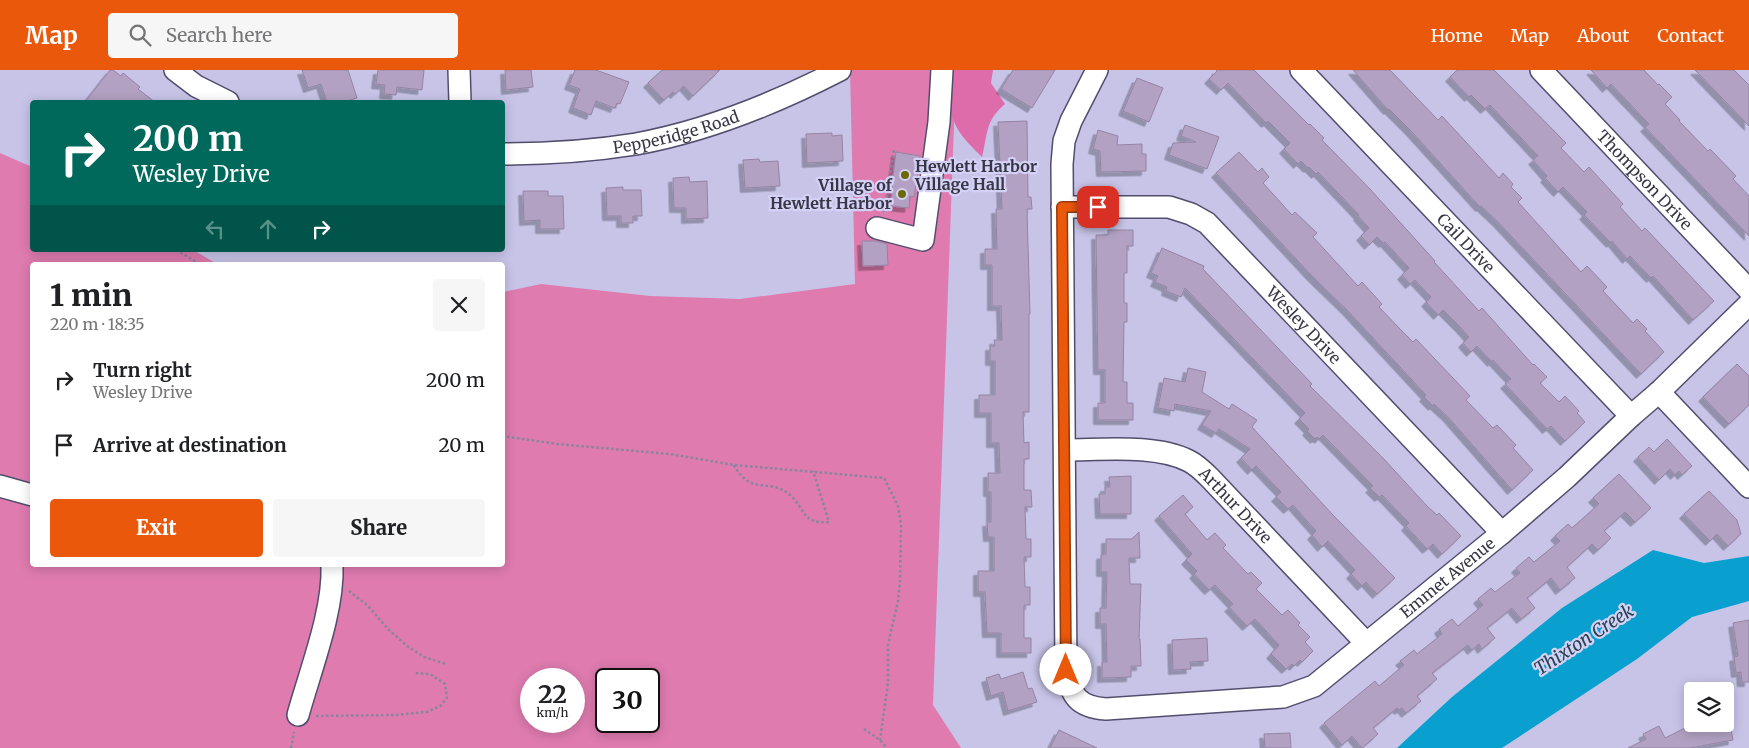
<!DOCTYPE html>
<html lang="en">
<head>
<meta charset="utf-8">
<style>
  :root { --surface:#fff; --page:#f6f6f6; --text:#202124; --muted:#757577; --accent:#ea580c }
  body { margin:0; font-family:Merriweather,serif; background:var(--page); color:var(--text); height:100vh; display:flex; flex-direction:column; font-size:19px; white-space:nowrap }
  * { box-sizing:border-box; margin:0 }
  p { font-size:16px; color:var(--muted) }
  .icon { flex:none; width:28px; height:28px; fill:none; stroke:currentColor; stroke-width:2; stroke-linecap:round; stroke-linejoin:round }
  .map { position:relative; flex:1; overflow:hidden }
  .details { position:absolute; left:30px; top:192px; width:475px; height:305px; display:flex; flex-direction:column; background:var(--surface); border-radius:5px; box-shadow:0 2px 12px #0003 }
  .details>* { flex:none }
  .guide { position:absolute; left:30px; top:30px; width:475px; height:152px; border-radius:5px; box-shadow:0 2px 12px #0003; background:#00695c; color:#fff; overflow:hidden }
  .buttons { position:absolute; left:1684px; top:612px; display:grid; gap:10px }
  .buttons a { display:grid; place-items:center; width:50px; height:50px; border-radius:5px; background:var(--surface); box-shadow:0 2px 12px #0003; font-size:25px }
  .speed { position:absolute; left:520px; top:598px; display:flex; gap:10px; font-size:25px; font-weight:700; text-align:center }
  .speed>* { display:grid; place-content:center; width:65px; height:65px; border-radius:50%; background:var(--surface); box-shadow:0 2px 12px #0003; line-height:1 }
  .speed small { font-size:12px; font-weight:400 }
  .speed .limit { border:2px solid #111; border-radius:8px; background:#fff; color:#111 }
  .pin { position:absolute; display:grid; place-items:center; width:42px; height:42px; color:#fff; margin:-21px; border-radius:10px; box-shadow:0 2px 8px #0006 }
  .me { position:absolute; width:55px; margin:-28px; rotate:0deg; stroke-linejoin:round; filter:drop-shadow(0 0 4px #0008) }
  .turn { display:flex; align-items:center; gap:18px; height:105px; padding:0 20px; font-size:22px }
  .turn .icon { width:65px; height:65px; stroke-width:2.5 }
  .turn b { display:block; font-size:35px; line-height:42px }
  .lanes { display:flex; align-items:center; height:48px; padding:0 20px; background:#0003; justify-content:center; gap:25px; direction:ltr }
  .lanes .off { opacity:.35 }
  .round { display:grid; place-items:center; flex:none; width:52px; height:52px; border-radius:5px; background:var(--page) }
  .overview { display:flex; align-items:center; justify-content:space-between; height:85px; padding:0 20px }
  h1 { font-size:30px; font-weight:800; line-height:38px }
  .button { display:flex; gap:10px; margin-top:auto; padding:10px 20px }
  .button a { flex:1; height:58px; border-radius:5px; background:var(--accent); color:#fff; font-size:20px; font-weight:800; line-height:58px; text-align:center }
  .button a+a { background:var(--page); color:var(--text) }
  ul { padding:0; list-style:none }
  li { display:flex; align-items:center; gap:15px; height:65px; padding:0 20px }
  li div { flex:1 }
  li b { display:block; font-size:19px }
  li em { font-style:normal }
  header { display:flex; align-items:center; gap:30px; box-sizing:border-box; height:70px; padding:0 25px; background:var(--accent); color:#fff }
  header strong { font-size:24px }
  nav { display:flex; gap:28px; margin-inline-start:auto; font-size:18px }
  .search { width:350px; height:45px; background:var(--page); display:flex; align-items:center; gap:12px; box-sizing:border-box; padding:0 18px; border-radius:5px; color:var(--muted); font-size:19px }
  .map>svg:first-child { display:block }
  .green { fill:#df7baf; fill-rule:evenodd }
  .forest { fill:#df6caa }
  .water { fill:#099fcf }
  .building { fill:#b2a1c2; stroke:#9584a4; filter:url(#shadow) }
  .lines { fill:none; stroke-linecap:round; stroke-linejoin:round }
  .minor-casing { stroke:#514e6d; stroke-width:24 }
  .path { stroke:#87859f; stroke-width:2.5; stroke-dasharray:2.5 2.5; stroke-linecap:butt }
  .minor { stroke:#fff; stroke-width:21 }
  .route-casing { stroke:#983908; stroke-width:12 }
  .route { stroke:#ea580c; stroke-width:9 }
  .poi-dot { fill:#6b6905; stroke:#d4d1f6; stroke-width:2 }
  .labels { text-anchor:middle; stroke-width:4.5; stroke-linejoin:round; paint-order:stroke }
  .street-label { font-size:16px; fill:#373645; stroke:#d4d1f6 }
  .poi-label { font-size:16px; font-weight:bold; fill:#373645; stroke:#d4d1f6; text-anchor:start }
  .water-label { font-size:18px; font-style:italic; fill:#28424e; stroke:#d4d1f6 }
</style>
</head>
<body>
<header>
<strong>Map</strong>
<div class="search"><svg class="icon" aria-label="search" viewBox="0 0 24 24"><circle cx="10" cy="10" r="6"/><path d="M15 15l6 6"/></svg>Search here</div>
<nav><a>Home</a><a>Map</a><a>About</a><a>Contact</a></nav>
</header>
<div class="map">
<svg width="1749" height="678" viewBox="0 0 1749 678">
  <defs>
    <filter id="shadow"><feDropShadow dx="-4.5" dy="4.5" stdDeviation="0" flood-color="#0004"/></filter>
  </defs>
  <rect width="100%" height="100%" fill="#c7c4e8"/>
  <path class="green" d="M850,0H956L933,635L961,678H0V83L32,97V180H193L219,195H32V495H502L503,222L541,214L650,226L740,229L855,214ZM531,609H574V651H531ZM606,609H649V651H606Z"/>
  <path class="forest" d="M946,0H993L991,13L1005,34C985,51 988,63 982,87C972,77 961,67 955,54C948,38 947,17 946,0Z"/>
  <path class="water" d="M1653,480L1704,493L1749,486V531L1692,547L1637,589L1502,678H1397L1452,627L1562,538Z"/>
  <g class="building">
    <path d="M110,0H113L121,6L123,3L140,17L138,19L155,32H85Z"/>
    <path d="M302,0H348L357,28L344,32H327L321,14L308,18Z"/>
    <path d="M378,0H424L422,20L397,17L396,25L384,24L385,15L376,14Z"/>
    <path d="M505,0H531L533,17L506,20Z"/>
    <path d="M575,0H596L629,12L620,34L617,33L615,38L596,31L591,45L573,38L580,19L569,15Z"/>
    <path d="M662,0H720L693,26L684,16L675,24L673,22L664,30L648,13Z"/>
    <path d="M1013,0H1055L1032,38L1001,19Z"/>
    <path d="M1216,0H1254L1309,55L1310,54L1324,68L1322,70L1370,119L1435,191L1434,192L1479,241L1482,238L1533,295L1534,294L1547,307L1540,313L1559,332L1565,326L1579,341L1577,343L1585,352L1565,371L1551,356L1547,359L1505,314L1511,309L1493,290L1492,292L1477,276L1471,282L1463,273L1469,267L1461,258L1443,240L1438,245L1426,232L1431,227L1415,210L1410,214L1402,205L1409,198L1385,172L1383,173L1377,167L1369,175L1361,166L1369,158L1358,146L1359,145L1318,102L1316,104L1309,97L1308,98L1301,91L1298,94L1284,79L1290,73L1268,51L1266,53L1228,13L1221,20L1209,9L1217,1Z"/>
    <path d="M1353,0H1390L1438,50L1442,46L1499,108L1503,103L1513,114L1511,117L1522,128L1518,132L1581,202L1587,196L1607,217L1603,221L1633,253L1637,249L1647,259L1645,261L1664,282L1641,304L1497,151L1481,136L1480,137L1411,61L1389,39L1388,40Z"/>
    <path d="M1457,0H1494L1566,73L1561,78L1584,102L1589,97L1623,134L1620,137L1642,161L1645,158L1714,231L1693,250L1653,206L1651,208L1630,186L1627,189L1612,171L1611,173L1584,145L1587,142L1563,117L1558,122L1545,108L1547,106L1533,90L1538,86L1490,35L1485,39L1471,25L1469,27L1450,7Z"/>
    <path d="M1591,0H1644L1658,15L1659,14L1672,27L1665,34L1680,50L1679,51L1708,81L1710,79L1736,106L1733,109L1749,126V166L1645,57L1649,54L1611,14L1607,18Z"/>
    <path d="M1695,0H1734L1749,15V56Z"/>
    <path d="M1137,8L1163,18L1149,52L1123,41Z"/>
    <path d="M1027,51L1028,127H1031L1032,139H1027L1030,244H1029V342H1023L1024,373L1029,372V389H1024V420H1031L1032,437H1025L1026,469H1031V487H1024L1025,517H1030V535H1024V568H1031V583H1001V563H987L985,522H978V501H994V467H988L987,452H991V422H988V403H1000L999,373H991V343H979V325H995V291H990V276H995L994,270H1002L1001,236H992V195H985V179H997L996,139H1002L998,52Z"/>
    <path d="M1185,55L1219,67L1207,99L1169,85L1173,73L1196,72L1181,66Z"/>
    <path d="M1098,60L1118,66L1117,75L1142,74V84H1146V101L1101,102L1100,81L1093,79Z"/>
    <path d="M832,63V66L842,65L843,91L807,93L806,64Z"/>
    <path d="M896,82L920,86L914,127L910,126L909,138L891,136L892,123H891Z"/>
    <path d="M1239,82L1258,102L1262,98L1269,107L1263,113L1292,145L1295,142L1317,163L1313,167L1358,216L1362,212L1382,234L1379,237L1400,259L1413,272L1416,269L1470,326L1466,330L1493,358L1497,355L1516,375L1513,378L1533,400L1512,420L1448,347L1434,334L1433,336L1424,327L1426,325L1347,240L1312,206L1216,103Z"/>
    <path d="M759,89L760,92L778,91L780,116L745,118L743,90Z"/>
    <path d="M689,107L690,112L707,111L708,148L686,149V138H674L673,108Z"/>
    <path d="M623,117V120H641L642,146H633V153H621V146H607L606,118Z"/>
    <path d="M523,121H548V126H563L564,159H540V150L524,151Z"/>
    <path d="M1108,160H1133V176H1127V203H1124V233H1127V252H1124L1123,312H1127V333H1133V350H1098V333H1105V300H1098L1096,165H1108Z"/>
    <path d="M862,171H876L887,174L888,195L863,196Z"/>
    <path d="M1162,178L1204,196L1203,199L1312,314L1310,316L1383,388L1427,436L1437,445L1439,443L1461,466L1442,484L1433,474L1427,479L1406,456L1409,453L1382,425L1379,427L1370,418L1373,416L1323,365L1319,369L1317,367L1315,369L1307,361L1309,359L1299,349L1305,343L1185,218L1181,227L1166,221L1167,217L1155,212L1158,206L1151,203Z"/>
    <path d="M1737,294L1749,306V335L1729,354L1703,327Z"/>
    <path d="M1188,298L1206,302L1202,322L1229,339L1232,334L1257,350L1252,357L1333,445L1395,508L1377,524L1366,512L1362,516L1351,504L1355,500L1328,471L1322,477L1312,465L1316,461L1293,435L1288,439L1276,427L1281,422L1256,396L1252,400L1241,388L1250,379L1219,359L1216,363L1202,355L1211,341L1175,334L1174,341L1158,338L1164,308L1185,312Z"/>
    <path d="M1667,369L1692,396L1682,405L1679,401L1675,405L1670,399L1659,410L1638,387L1649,377L1654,382Z"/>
    <path d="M1619,404L1651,438L1635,452L1625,442L1604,461L1611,468L1598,480L1592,474L1567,497L1575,508L1560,520L1551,508L1527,528L1535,538L1521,549L1512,538L1487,558L1495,568L1482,579L1479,574L1472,580L1468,575L1432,603L1437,609L1417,626L1421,631L1406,643L1402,638L1399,640L1397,638L1373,658L1378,664L1362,678L1352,666L1342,675L1324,653L1375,611L1379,616L1404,595L1400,591L1414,580L1417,584L1442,564L1439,559L1452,549L1458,556L1483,535L1478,529L1491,518L1495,522L1520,503L1516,498L1529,487L1534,492L1560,471L1555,466L1568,454L1572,458L1599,434L1593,428Z"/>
    <path d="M1131,406V444H1100L1099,424H1105V417H1110L1109,407Z"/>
    <path d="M1709,421L1737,450L1741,464L1728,476L1717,464L1710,471L1684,444Z"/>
    <path d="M1183,425L1193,437L1185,444L1207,470L1215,463L1226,475L1223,478L1248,504L1251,502L1262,513L1256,519L1282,545L1288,540L1300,553L1298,555L1310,567L1305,572L1313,581L1302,592L1300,590L1294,596L1292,594L1286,599L1271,584L1279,575L1255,549L1247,556L1229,537L1233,534L1215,515L1209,520L1194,504L1197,501L1186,490L1192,484L1159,446Z"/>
    <path d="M1139,462L1140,488H1129L1130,514H1141L1139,569H1140L1141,596H1131V607L1102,608V592H1107L1106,554H1100V538H1106L1107,502H1101V485L1106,484V469H1132Z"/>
    <path d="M1749,550V612H1742L1741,602L1736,603L1734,587L1738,586L1733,553Z"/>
    <path d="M1207,568L1208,591L1190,592L1191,599L1173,600L1172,570Z"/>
    <path d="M1023,602L1028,619L1032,618L1037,632L1008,641L1003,622L991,626L986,608L999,604L1001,609Z"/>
    <path d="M1693,654H1730L1733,670L1690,678H1628L1646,669L1643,664L1659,656L1665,668Z"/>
    <path d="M1059,660L1097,678H1050Z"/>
    <path d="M1290,663L1291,678H1265L1264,664Z"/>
  </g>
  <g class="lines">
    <g class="minor-casing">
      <g id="minor">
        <path d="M175,0L196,16L228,32"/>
        <path d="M459,0L460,32"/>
        <path id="s1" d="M1097,0L1071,51L1064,71L1062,94L1066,600C1071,626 1078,637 1106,639L1283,627L1314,616L1502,463L1567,407L1631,346L1659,322L1749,234"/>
        <path id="s2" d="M1301,0L1631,346"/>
        <path id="s3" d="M1541,0L1749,220"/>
        <path id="s4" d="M502,84C547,84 592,81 636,74C707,61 776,33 840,0"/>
        <path id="s5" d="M1062,137H1169L1191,144L1207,153L1502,463"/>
        <path d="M877,158L923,170L939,52L942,0"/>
        <path d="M1659,322L1749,417"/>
        <path id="s6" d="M1065,380C1102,380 1156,374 1189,391C1197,395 1204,402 1210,408L1366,573"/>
        <path d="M0,416L32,425"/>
        <path d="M298,645C310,601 334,541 332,495"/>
      </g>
    </g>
    <g class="path">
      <path d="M884,142L894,80"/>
      <path d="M176,180L202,195"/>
      <path d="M502,366L557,374L670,384L734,395L884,408L898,436L901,454L900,511L898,531L888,575V613L880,670"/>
      <path d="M734,395C751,427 770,407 790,425C807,440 801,454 829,452L813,401"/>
      <path d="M349,521L367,535L389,560L407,576L424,587L446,594"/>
      <path d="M316,646L396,645L427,642L440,636L447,628L445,614L430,604L415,603"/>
      <path d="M864,659L880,670L887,678"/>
      <path d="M291,678L294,662"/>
    </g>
    <use href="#minor" class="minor"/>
  </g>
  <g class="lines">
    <g class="route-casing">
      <path id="route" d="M1066,600L1062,137H1098"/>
    </g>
    <use href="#route" class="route"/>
  </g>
  <g class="poi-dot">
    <circle cx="905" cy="105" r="5"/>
    <circle cx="902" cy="124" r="5"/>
  </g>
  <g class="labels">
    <g class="street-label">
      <text dy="6" stroke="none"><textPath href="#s4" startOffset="176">Pepperidge Road</textPath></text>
      <text dy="6" stroke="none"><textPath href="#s3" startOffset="151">Thompson Drive</textPath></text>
      <text dy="6" stroke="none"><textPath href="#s2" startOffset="239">Cail Drive</textPath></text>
      <text dy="6" stroke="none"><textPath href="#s5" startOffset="289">Wesley Drive</textPath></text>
      <text dy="6" stroke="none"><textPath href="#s6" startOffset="190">Arthur Drive</textPath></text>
      <text dy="6" stroke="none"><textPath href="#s1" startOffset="1052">Emmet Avenue</textPath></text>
    </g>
    <g class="poi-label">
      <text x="915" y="102">Hewlett Harbor<tspan x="915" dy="18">Village Hall</tspan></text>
      <text x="892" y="121" text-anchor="end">Village of<tspan x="892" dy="18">Hewlett Harbor</tspan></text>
    </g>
    <g class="water-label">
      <text transform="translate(1584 570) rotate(-33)" y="6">Thixton Creek</text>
    </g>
  </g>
</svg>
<div class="buttons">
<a><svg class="icon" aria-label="layers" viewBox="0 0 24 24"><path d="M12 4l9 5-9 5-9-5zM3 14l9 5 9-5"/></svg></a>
</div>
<div class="speed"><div>22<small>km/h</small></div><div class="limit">30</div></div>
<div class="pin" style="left:1098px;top:137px;background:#d93025"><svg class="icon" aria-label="arrive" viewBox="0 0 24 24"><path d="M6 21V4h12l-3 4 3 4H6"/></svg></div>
<svg class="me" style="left:1066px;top:600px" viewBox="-20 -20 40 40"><circle r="19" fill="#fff"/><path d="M0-13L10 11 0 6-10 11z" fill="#ea580c"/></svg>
<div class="guide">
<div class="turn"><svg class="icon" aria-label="right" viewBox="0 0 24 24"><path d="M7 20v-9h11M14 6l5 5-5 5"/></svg><div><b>200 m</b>Wesley Drive</div></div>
<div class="lanes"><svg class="icon off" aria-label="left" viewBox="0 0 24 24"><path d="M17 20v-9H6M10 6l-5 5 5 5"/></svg><svg class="icon off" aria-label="ahead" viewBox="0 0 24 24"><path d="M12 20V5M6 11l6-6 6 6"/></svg><svg class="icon" aria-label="right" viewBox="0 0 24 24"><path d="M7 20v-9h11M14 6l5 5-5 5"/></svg></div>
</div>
<section class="details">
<div class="overview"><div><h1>1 min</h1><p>220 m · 18:35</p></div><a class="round"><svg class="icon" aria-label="close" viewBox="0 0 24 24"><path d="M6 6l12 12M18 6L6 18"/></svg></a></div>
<ul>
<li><svg class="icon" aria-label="right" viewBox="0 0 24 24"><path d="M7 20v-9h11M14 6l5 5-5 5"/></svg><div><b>Turn right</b><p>Wesley Drive</p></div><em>200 m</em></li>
<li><svg class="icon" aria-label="arrive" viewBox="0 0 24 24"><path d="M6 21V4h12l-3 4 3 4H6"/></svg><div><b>Arrive at destination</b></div><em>20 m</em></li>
</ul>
<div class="button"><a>Exit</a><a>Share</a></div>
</section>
</div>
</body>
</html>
